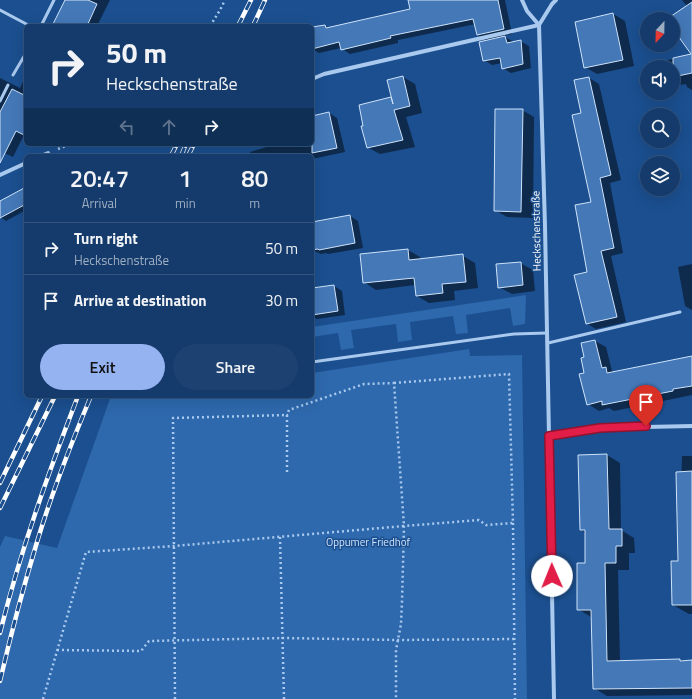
<!DOCTYPE html>
<html lang="en">
<head>
<meta charset="utf-8">
<style>
  :root { --surface:#143b6b; --page:#1d4271; --text:#f1f3f6; --muted:#9dadc1; --line:#33557e; --accent:#95b2f1 }
  body { margin:0; font-family:"Titillium Web",sans-serif; background:var(--page); color:var(--text); height:100vh; display:flex; flex-direction:column; font-size:15px; white-space:nowrap }
  * { box-sizing:border-box; margin:0 }
  p { font-size:13px; color:var(--muted) }
  .icon { flex:none; width:22px; height:22px; fill:none; stroke:currentColor; stroke-width:2; stroke-linecap:round; stroke-linejoin:round }
  .map { position:relative; flex:1; overflow:hidden }
  .sheet { position:absolute; left:24px; top:154px; width:290px; height:244px; display:flex; flex-direction:column; background:var(--surface); border-radius:6px; box-shadow:0 4px 16px #0002,0 0 0 1px var(--line) }
  .sheet>* { flex:none }
  .top-card { position:absolute; left:24px; top:24px; width:290px; height:122px; border-radius:6px; box-shadow:0 4px 16px #0002,0 0 0 1px var(--line); background:#143b6b; color:var(--text); overflow:hidden }
  .needle { width:26px; rotate:202deg }
  .fabs { position:absolute; left:640px; top:12px; display:grid; gap:8px }
  .fabs a { display:grid; place-items:center; width:40px; height:40px; border-radius:50%; background:var(--surface); box-shadow:0 4px 16px #0002,0 0 0 1px var(--line); font-size:20px }
  .pin { position:absolute; display:grid; place-items:center; width:34px; height:34px; color:#fff; margin:-41px -17px; border-radius:50% 50% 50% 0; rotate:-45deg; box-shadow:0 0 4px #0007 }
  .pin .icon { rotate:45deg }
  .me { position:absolute; width:44px; margin:-22px; rotate:359deg; stroke-linejoin:round; filter:drop-shadow(0 0 3px #0008) }
  .turn { display:flex; align-items:center; gap:14px; height:84px; padding:0 16px; font-size:18px }
  .turn .icon { width:52px; height:52px; stroke-width:2.5 }
  .turn b { display:block; font-size:28px; line-height:34px }
  .lanes { display:flex; align-items:center; height:38px; padding:0 16px; background:#0003; justify-content:center; gap:20px; direction:ltr }
  .lanes .off { opacity:.35 }
  .eta { display:flex; justify-content:space-evenly; align-items:center; height:68px; text-align:center }
  .eta b { font-size:24px; font-weight:600; line-height:28px }
  .primary-button { display:flex; gap:8px; margin-top:auto; padding:8px 16px }
  .primary-button a { flex:1; height:46px; border-radius:24px; background:var(--accent); color:#111; font-size:16px; font-weight:600; line-height:46px; text-align:center }
  .primary-button a+a { background:var(--page); color:var(--text) }
  ul { padding:0; list-style:none }
  li { display:flex; align-items:center; gap:12px; height:52px; padding:0 16px; border-top:1px solid var(--line) }
  li div { flex:1 }
  li b { display:block; font-size:15px }
  li em { font-style:normal }
  .map>svg:first-child { display:block }
  .green { fill:#2e69ad }
  .shadow { fill:#0007 }
  .building { fill:#4478b7; stroke:#cfe3fa }
  .lines { fill:none; stroke-linecap:round; stroke-linejoin:round }
  .path { stroke:#a9c9ee; stroke-width:2.5; stroke-dasharray:2 3; stroke-linecap:butt }
  .lane { stroke:#a9c9ee; stroke-width:3 }
  .street { stroke:#a9c9ee; stroke-width:4 }
  .rail-casing { stroke:#fff; stroke-width:4.5 }
  .rail { stroke:#1b4f8f; stroke-width:3; stroke-dasharray:9; stroke-linecap:butt }
  .route-casing { stroke:#92132f; stroke-width:10 }
  .route { stroke:#e11d48; stroke-width:7 }
  .labels { text-anchor:middle; stroke-width:3; stroke-linejoin:round; paint-order:stroke }
  .street-label { font-size:11px; fill:#fff; stroke:#1b4f8f }
  .park-label { font-size:11px; fill:#cfe3fa; stroke:#1b4f8f }
</style>
</head>
<body>
<div class="map">
<svg width="692" height="699" viewBox="0 0 692 699">
  <rect width="100%" height="100%" fill="#1b4f8f"/>
  <g class="green">
    <path d="M526,295L525,324L513,326L510,308L466,315L468,333L456,334L453,316L410,322L412,340L398,342L396,324L351,330L354,348L341,350L338,333L312,337V327Z"/>
    <path d="M469,349L470,356L522,355L527,699H0V547L5,536L57,548L111,396H312V373Z"/>
  </g>
  <g class="shadow">
    <path d="M67,0H110L97,26H54Z"/>
    <path d="M409,0H505L512,34L486,40L478,35L476,24L398,40V43L350,54L341,48L319,53L312,49V28L325,26L330,28L411,9Z"/>
    <path d="M682,0H692V49L673,27V19H669L687,6Z"/>
    <path d="M613,14L625,21L634,66L597,74L585,67Z"/>
    <path d="M505,37L514,42L520,41L529,46L531,68L511,73L503,68L502,63L492,65L484,60Z"/>
    <path d="M692,55V90L687,87L686,84L673,86V67H648V64Z"/>
    <path d="M26,75V136L24,135L13,157L0,151V78L20,88Z"/>
    <path d="M403,77L415,84L422,113L406,117L415,147L380,154L367,147L364,126L390,99L393,100Z"/>
    <path d="M589,78L599,84L621,180L610,183L623,253L611,256L626,322L596,329L586,323L592,203L582,113Z"/>
    <path d="M522,110L534,117L533,218L507,217L495,210Z"/>
    <path d="M329,113L337,118L345,152L312,159V156H251L250,152L277,144H312V117Z"/>
    <path d="M26,188V210L6,221L0,217V202Z"/>
    <path d="M350,216L358,221L363,248L328,254L326,253L321,254L312,250V223Z"/>
    <path d="M408,250L420,257L421,260L463,256L475,263L478,288L454,291L455,300L429,303L417,296L415,285L376,290L364,282L361,255Z"/>
    <path d="M520,263L533,270L535,291L512,294L499,287Z"/>
    <path d="M692,264V310L685,306L678,267Z"/>
    <path d="M334,286L342,291L345,315L317,319L312,317V289Z"/>
    <path d="M595,341L606,347L612,371L614,372L692,356V395L614,411L609,408L599,411L588,404L585,374V358Z"/>
    <path d="M607,455L620,463L621,530L634,538L635,553H629V570H618L620,662L680,660L692,661V695L607,696L594,688L591,617L578,609L586,564V533L581,530Z"/>
    <path d="M682,456H692V614H689L673,605L679,562Z"/>
  </g>
  <g class="building">
    <path d="M65,0H88L97,4L87,26H52Z"/>
    <path d="M408,0H498L504,29L477,35L473,19L390,36L391,38L341,50L339,42L312,49V27L325,25L326,28L410,9Z"/>
    <path d="M692,2V73L673,77V58L691,54L673,29V19H667Z"/>
    <path d="M613,13L623,60L584,68L575,22Z"/>
    <path d="M505,36L507,43L521,40L523,64L502,69L500,58L483,61L479,42Z"/>
    <path d="M403,76L410,106L394,110L403,140L367,148L361,126H363L359,105L391,97L393,104L387,80Z"/>
    <path d="M589,77L611,175L600,178L614,248L601,251L617,317L586,324L574,275L587,272L575,205L591,202L572,115L581,113L574,80Z"/>
    <path d="M12,89L26,96V136L16,131L0,163V112Z"/>
    <path d="M495,109H523L521,212L494,211Z"/>
    <path d="M329,112L337,148L312,153V116Z"/>
    <path d="M26,187V204L0,218V201Z"/>
    <path d="M350,215L355,243L319,250L318,249L312,250V222Z"/>
    <path d="M408,249L409,260L463,254L466,282L442,284L443,293L416,296L414,278L363,283L360,254Z"/>
    <path d="M521,262L523,285L498,288L496,264Z"/>
    <path d="M334,285L338,311L312,315V288Z"/>
    <path d="M595,340L602,368L606,367L607,373L692,356V386L673,389V391L602,405V401L587,405L579,374L584,373L581,358L584,357L581,343Z"/>
    <path d="M607,454L609,529H622V546H616V563H605L607,661L680,659V661L692,660V688L593,689L591,610H577V563H585V530H580L578,455Z"/>
    <path d="M692,471V605H672L671,561H678L676,472Z"/>
  </g>
  <g class="lines">
    <g class="path">
      <path d="M210,26L220,10L225,0"/>
      <path d="M58,149L71,144"/>
      <path d="M394,383L509,374L513,523L486,525L479,520L404,526L402,602L401,624L396,650V699"/>
      <path d="M513,523L515,699"/>
      <path d="M280,537L284,699"/>
      <path d="M57,650L141,651L149,641L283,638L398,640L514,639"/>
      <path d="M43,699L86,552L174,546L404,526L394,383L364,384L289,410L287,415"/>
      <path d="M175,699L173,418L287,415V474"/>
    </g>
    <g class="lane">
      <path d="M0,10L30,26"/>
      <path d="M41,26L54,0"/>
      <path d="M13,75L26,53"/>
      <path d="M0,101L8,85"/>
      <path d="M548,343L680,312"/>
      <path d="M312,362L514,334L547,333"/>
    </g>
    <g class="street">
      <path d="M312,79L324,74L539,25L527,11L522,0"/>
      <path d="M41,156L48,153"/>
      <path d="M0,175L26,163"/>
      <path d="M549,436L600,428L692,426"/>
      <path d="M554,699L545,226L539,25L552,4L556,0"/>
    </g>
    <g class="rail-casing">
      <g id="rail">
        <path d="M238,26L251,0"/>
        <path d="M253,26L265,0"/>
        <path d="M171,156L177,144"/>
        <path d="M181,156L186,144"/>
        <path d="M188,156L194,144"/>
        <path d="M0,483L42,396"/>
        <path d="M0,508L55,396"/>
        <path d="M0,633C20,552 48,474 78,396"/>
        <path d="M0,681C11,634 23,588 37,542C52,492 71,444 91,396"/>
      </g>
    </g>
    <use href="#rail" class="rail"/>
  </g>
  <g class="lines">
    <g class="route-casing">
      <path id="route" d="M552,576L549,436L600,428L646,426"/>
    </g>
    <use href="#route" class="route"/>
  </g>
  <g class="labels">
    <g class="street-label">
      <text transform="translate(536 231) rotate(-91)" y="4">Heckschenstraße</text>
    </g>
    <g class="park-label">
      <text x="368" y="546">Oppumer Friedhof</text>
    </g>
  </g>
</svg>
<div class="fabs">
<a><svg class="needle" viewBox="-14 -14 28 28"><path d="M0-13l5 13h-10z" fill="#e53935"/><path d="M0 13l5-13h-10z" fill="#9dadc1"/></svg></a>
<a><svg class="icon" aria-label="sound" viewBox="0 0 24 24"><path d="M4 9h4l5-4v14l-5-4H4zM17 9q2 3 0 6"/></svg></a>
<a><svg class="icon" aria-label="search" viewBox="0 0 24 24"><circle cx="10" cy="10" r="6"/><path d="M15 15l6 6"/></svg></a>
<a><svg class="icon" aria-label="layers" viewBox="0 0 24 24"><path d="M12 4l9 5-9 5-9-5zM3 14l9 5 9-5"/></svg></a>
</div>
<div class="pin" style="left:646px;top:426px;background:#d93025"><svg class="icon" aria-label="arrive" viewBox="0 0 24 24"><path d="M6 21V4h12l-3 4 3 4H6"/></svg></div>
<svg class="me" style="left:552px;top:576px" viewBox="-20 -20 40 40"><circle r="19" fill="#fff"/><path d="M0-13L10 11 0 6-10 11z" fill="#e11d48"/></svg>
<div class="top-card">
<div class="turn"><svg class="icon" aria-label="right" viewBox="0 0 24 24"><path d="M7 20v-9h11M14 6l5 5-5 5"/></svg><div><b>50 m</b>Heckschenstraße</div></div>
<div class="lanes"><svg class="icon off" aria-label="left" viewBox="0 0 24 24"><path d="M17 20v-9H6M10 6l-5 5 5 5"/></svg><svg class="icon off" aria-label="ahead" viewBox="0 0 24 24"><path d="M12 20V5M6 11l6-6 6 6"/></svg><svg class="icon" aria-label="right" viewBox="0 0 24 24"><path d="M7 20v-9h11M14 6l5 5-5 5"/></svg></div>
</div>
<section class="sheet">
<div class="eta">
<div><b>20:47</b><p>Arrival</p></div>
<div><b>1</b><p>min</p></div>
<div><b>80</b><p>m</p></div>
</div>
<ul>
<li><svg class="icon" aria-label="right" viewBox="0 0 24 24"><path d="M7 20v-9h11M14 6l5 5-5 5"/></svg><div><b>Turn right</b><p>Heckschenstraße</p></div><em>50 m</em></li>
<li><svg class="icon" aria-label="arrive" viewBox="0 0 24 24"><path d="M6 21V4h12l-3 4 3 4H6"/></svg><div><b>Arrive at destination</b></div><em>30 m</em></li>
</ul>
<div class="primary-button"><a>Exit</a><a>Share</a></div>
</section>
</div>
</body>
</html>
